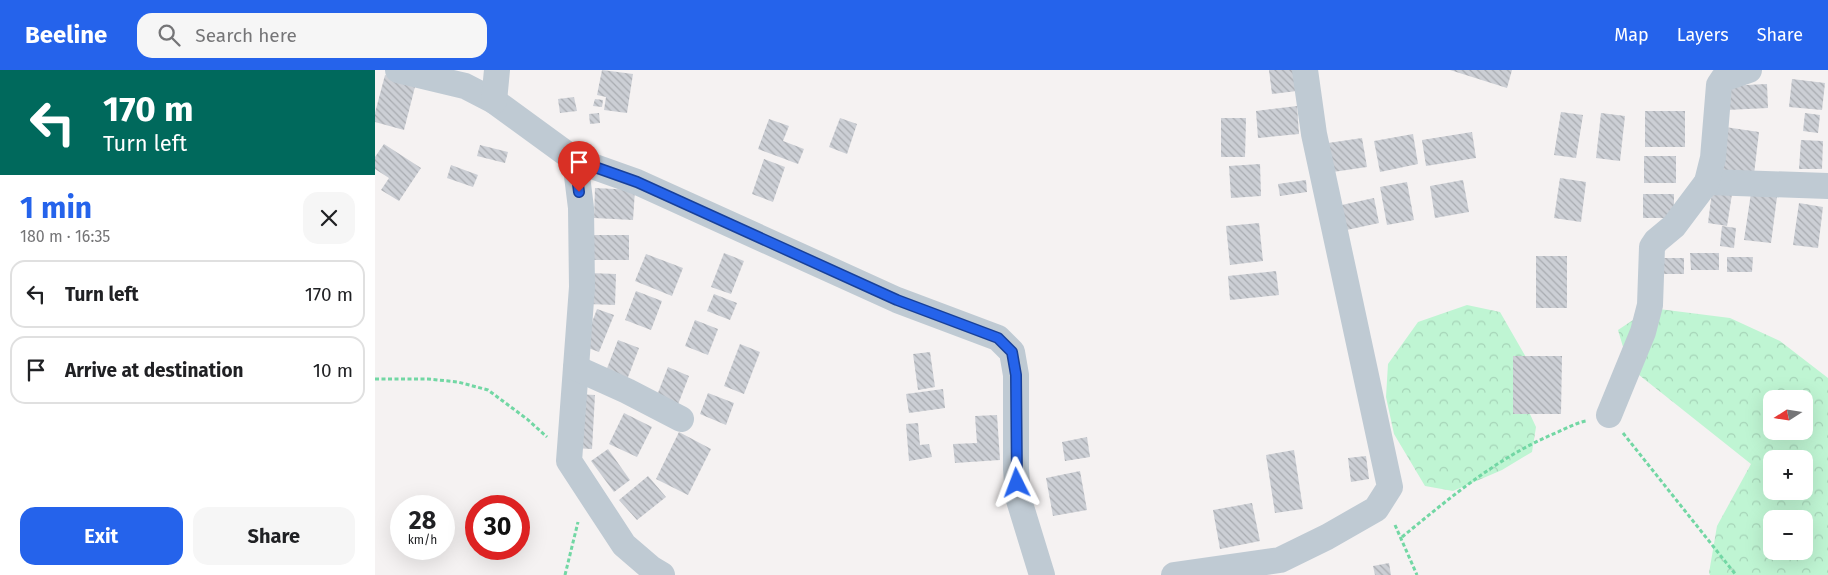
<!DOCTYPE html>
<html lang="en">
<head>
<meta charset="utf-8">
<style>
  :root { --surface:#fff; --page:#f6f6f6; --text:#202124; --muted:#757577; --line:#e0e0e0; --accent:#2563eb }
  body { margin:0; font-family:"Fira Sans",sans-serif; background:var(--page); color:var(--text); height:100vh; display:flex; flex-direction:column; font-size:19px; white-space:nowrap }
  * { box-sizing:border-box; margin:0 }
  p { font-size:16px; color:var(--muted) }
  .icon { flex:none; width:28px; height:28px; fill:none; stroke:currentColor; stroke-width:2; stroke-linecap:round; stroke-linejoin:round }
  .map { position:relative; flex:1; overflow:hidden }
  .side { display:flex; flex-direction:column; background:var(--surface); width:375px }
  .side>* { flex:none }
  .guide { background:#00695c; color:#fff; overflow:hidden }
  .needle { width:32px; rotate:258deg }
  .fabs { position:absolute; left:1388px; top:320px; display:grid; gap:10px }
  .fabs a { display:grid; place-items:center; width:50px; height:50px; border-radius:10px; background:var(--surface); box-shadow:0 5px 20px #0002; font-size:25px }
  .speed { position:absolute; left:15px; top:425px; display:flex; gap:10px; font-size:25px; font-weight:700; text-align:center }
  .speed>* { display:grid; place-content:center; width:65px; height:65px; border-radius:50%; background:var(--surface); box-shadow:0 5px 20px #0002; line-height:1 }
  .speed small { font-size:12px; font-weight:400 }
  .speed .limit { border:8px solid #d22; background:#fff; color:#111 }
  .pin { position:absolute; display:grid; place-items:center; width:42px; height:42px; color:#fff; margin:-51px -21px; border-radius:50% 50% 50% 0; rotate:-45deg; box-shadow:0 0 5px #0007 }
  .pin .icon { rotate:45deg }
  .me { position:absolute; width:55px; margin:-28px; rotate:357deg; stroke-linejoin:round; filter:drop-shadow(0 0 4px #0008) }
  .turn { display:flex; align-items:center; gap:18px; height:105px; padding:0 20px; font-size:22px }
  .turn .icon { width:65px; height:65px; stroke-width:2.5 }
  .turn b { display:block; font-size:35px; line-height:42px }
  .round { display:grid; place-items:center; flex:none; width:52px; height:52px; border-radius:15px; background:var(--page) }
  .head { display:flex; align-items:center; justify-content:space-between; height:85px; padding:0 20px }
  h1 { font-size:30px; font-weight:700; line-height:38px; color:var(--accent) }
  .primary-button { display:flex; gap:10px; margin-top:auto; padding:10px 20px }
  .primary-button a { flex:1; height:58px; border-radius:15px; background:var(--accent); color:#fff; font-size:20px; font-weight:700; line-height:58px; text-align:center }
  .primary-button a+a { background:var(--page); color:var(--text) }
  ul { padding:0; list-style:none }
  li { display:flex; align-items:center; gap:15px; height:68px; margin:0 10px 8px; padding:0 10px; border:2px solid var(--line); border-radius:15px }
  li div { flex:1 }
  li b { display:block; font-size:19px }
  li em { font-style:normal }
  header { display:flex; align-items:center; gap:30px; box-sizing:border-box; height:70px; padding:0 25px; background:var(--accent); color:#fff }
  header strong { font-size:24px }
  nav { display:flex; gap:28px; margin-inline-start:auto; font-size:18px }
  .search { width:350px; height:45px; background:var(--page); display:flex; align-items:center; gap:12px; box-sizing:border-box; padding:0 18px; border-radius:15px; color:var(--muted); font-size:19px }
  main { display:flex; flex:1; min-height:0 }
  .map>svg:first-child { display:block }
  .forest { fill:url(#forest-crowns); fill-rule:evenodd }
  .building { fill:url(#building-back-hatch) }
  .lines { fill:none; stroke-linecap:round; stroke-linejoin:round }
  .path { stroke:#72d7a4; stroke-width:3; stroke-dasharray:4 2.5; stroke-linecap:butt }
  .minor { stroke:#bfcad3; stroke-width:26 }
  .route-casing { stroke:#184099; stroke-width:12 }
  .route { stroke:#2563eb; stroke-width:9 }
</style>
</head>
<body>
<header>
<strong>Beeline</strong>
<div class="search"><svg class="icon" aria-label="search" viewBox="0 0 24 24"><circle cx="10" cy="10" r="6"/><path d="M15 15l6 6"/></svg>Search here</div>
<nav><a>Map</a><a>Layers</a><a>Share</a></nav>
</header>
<main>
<section class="side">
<div class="guide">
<div class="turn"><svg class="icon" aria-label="left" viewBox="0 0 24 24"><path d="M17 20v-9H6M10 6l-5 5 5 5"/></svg><div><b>170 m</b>Turn left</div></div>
</div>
<div class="head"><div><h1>1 min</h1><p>180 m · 16:35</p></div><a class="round"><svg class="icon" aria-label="close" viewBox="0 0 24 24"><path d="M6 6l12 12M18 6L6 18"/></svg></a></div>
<ul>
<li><svg class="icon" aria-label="left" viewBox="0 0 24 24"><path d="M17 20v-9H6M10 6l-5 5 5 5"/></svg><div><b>Turn left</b></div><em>170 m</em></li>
<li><svg class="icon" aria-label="arrive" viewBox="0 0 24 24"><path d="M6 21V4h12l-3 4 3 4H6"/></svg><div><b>Arrive at destination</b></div><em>10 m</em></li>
</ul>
<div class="primary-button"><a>Exit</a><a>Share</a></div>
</section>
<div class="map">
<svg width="1453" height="505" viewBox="0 0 1453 505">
  <defs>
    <pattern id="forest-crowns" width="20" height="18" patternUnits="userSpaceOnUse" patternTransform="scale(1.25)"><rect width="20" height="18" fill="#bff5d3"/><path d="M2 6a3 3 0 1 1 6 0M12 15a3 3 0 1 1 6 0" fill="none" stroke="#a6d4b8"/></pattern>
    <pattern id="building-back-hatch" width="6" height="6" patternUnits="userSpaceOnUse" patternTransform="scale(1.25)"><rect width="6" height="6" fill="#cccfd5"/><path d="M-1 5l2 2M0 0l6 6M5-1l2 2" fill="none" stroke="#a8abb0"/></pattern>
  </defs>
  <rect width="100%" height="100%" fill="#f5f2f2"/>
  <g class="forest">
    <path d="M1092,235L1125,242L1152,289L1147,327L1161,357L1157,382L1127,400L1078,421L1050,416L1019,364L1011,327L1013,294L1043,252Z"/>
    <path d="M1276,238L1355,248L1405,271L1453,308V505H1335L1334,503L1342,456L1376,394L1254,297L1243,260ZM1396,329H1429V361H1396ZM1396,389H1429V421H1396ZM1396,449H1429V481H1396Z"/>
  </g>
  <g class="building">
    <path d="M227,0L258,4L252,43L229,40L231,27L222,25Z"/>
    <path d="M894,0H920L922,21L897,24Z"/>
    <path d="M1075,0H1137L1132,18Z"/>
    <path d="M10,5L41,13L29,60L0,52V43Z"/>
    <path d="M1417,9L1450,13L1447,40L1414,37Z"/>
    <path d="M1392,14L1393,38L1352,40L1350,16Z"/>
    <path d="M199,27L202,41L185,43L183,29Z"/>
    <path d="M220,29L228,30L227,37L218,36Z"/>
    <path d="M922,36L924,64L883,68L881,41Z"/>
    <rect x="1270" y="41" width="40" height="36"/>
    <path d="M1186,42L1208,45L1201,88L1179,85Z"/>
    <path d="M224,43L225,53L215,54L214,44Z"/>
    <path d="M1226,43L1250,46L1245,91L1221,88Z"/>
    <path d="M1430,43L1445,45L1443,63L1428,61Z"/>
    <path d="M465,48L482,54L472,84L454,77Z"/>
    <path d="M846,48H871L870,87H846Z"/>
    <path d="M394,49L414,56L408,71L429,79L423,94L383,79Z"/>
    <path d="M1350,57L1384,62L1379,104L1345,100Z"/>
    <path d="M1097,62L1101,88L1051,96L1047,70Z"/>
    <path d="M1038,64L1043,94L1005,102L999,71Z"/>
    <path d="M987,68L992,97L958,102L953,73Z"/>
    <path d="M1426,70L1448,71L1447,99H1424Z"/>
    <path d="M9,74L46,98L24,131L6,120L14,108L0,99V87Z"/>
    <path d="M105,75L133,82L130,93L102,86Z"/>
    <rect x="1269" y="86" width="32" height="27"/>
    <path d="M389,89L410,97L398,132L377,124Z"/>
    <path d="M885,94L886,126L856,128L854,96Z"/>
    <path d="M76,95L103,105L98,117L72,108Z"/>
    <path d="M1185,108L1211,112L1206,152L1179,148Z"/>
    <path d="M931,110L932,122L905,126L903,114Z"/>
    <path d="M1088,110L1094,142L1060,148L1055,116Z"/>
    <path d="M1032,112L1039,150L1012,155L1005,117Z"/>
    <path d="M220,118L260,120L258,150L219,148Z"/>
    <path d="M1337,122L1357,124L1352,156L1333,153Z"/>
    <path d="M1376,123L1402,127L1396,173L1369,170Z"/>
    <rect x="1268" y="124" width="31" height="24"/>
    <path d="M999,128L1004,153L967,161L962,136Z"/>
    <path d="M1424,133L1448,137L1443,178L1418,175Z"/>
    <path d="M884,153L888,191L855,195L851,156Z"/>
    <path d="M1347,156L1361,158L1359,178L1345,176Z"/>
    <path d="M216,165H254V190H215Z"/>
    <path d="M349,183L369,191L356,224L336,217Z"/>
    <path d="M1315,183H1344V200H1316Z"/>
    <path d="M271,184L308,198L297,226L260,211Z"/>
    <rect x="1161" y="186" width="31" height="52"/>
    <path d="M1352,187H1378L1377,202H1352Z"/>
    <rect x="1284" y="188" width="25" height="16"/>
    <path d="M901,201L904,225L855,230L853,206Z"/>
    <path d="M214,203L241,204L240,235L213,234Z"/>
    <path d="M261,221L287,231L276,260L250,250Z"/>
    <path d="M339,224L362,233L355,250L332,241Z"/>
    <path d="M222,239L239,245L224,282L208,276Z"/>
    <path d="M320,250L343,259L333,285L310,276Z"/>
    <path d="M243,270L264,278L250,315L229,306Z"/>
    <path d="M365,274L385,282L369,324L349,316Z"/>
    <path d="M555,282L560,317L543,320L538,284Z"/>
    <path d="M1138,286H1187L1186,344H1138Z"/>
    <path d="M293,297L314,306L302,337L281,328Z"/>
    <path d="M568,319L570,338L534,343L531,324Z"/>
    <path d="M333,323L359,333L351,355L325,344Z"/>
    <path d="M202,324L220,325L217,379L198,378Z"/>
    <path d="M249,343L277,357L262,387L234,374Z"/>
    <path d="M622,345L625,390L580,393L578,374L602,373L600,346Z"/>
    <path d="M543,353L545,375L554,374L557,387L534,391L531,354Z"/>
    <path d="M304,362L336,379L313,425L281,409Z"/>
    <path d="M712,367L715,387L690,391L687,372Z"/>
    <path d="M233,379L255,410L239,422L216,391Z"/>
    <path d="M919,380L928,439L900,443L891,385Z"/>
    <path d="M991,386L994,409L976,412L973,388Z"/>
    <path d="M705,401L712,440L678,446L671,408Z"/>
    <path d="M273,406L291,427L262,450L244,430Z"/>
    <path d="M877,433L885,471L845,479L838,440Z"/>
    <path d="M1014,493L1016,505H1000L998,496Z"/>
  </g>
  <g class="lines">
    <g class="path">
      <path d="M0,309H53L83,312L113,320L152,349L172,367"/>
      <path d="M1248,363L1361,505"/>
      <path d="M1020,455L1042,505"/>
      <path d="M1027,467C1076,427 1124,386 1183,362C1192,358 1201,353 1211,351"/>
      <path d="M190,505L203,452"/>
    </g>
    <g class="minor">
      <path d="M23,0L90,16L119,31L200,90L262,112L522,230L623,268L637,282L641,305V399L643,427L667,505"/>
      <path d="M119,31L122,0"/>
      <path d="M200,90L206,138L207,217L194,391L249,475L277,499L287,505"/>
      <path d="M1332,112L1453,116"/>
      <path d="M201,298L252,321L306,349"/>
      <path d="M1234,345L1268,262L1275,235L1277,177L1281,171L1299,156L1332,112L1338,88L1344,15L1348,9L1374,0"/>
      <path d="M799,505L905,490L952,467L1001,439L1015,417L939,64L930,0"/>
    </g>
  </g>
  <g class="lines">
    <g class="route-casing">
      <path id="route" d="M204,122L200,90L262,112L522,230L623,268L637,282L641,305L642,413"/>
    </g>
    <use href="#route" class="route"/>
  </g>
</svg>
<div class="fabs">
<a><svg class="needle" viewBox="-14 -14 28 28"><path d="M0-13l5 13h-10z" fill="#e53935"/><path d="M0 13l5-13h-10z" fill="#757577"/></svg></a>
<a>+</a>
<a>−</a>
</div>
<div class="speed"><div>28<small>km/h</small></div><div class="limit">30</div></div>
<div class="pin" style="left:204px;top:122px;background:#d93025"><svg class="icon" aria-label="arrive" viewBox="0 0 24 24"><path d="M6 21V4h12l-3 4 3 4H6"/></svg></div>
<svg class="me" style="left:642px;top:413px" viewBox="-20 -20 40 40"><path d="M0-17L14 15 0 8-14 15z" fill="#2563eb" stroke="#fff" stroke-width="4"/></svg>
</div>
</main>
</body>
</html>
